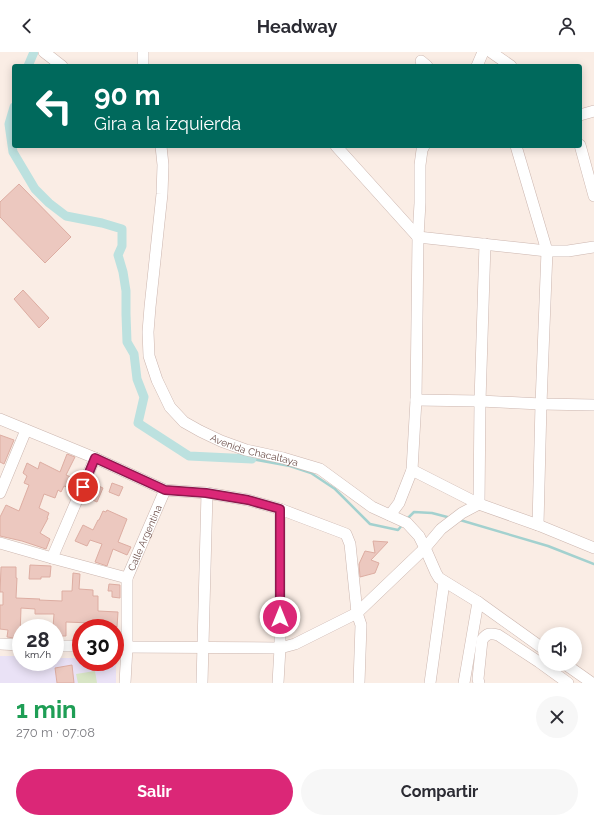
<!DOCTYPE html>
<html lang="es">
<head>
<meta charset="utf-8">
<style>
  :root { --surface:#fff; --page:#f7f7f7; --text:#2b2b33; --muted:#7c7c81; --accent:#db2777 }
  body { margin:0; font-family:Raleway,sans-serif; background:var(--page); color:var(--text); height:100vh; display:flex; flex-direction:column; font-size:15px; white-space:nowrap }
  * { box-sizing:border-box; margin:0 }
  p { font-size:13px; color:var(--muted) }
  .icon { flex:none; width:22px; height:22px; fill:none; stroke:currentColor; stroke-width:2; stroke-linecap:round; stroke-linejoin:round }
  .map { position:relative; height:631px; overflow:hidden }
  .drawer { display:flex; flex-direction:column; background:var(--surface); flex:1 }
  .drawer>* { flex:none }
  .banner { position:absolute; left:12px; top:12px; width:570px; height:84px; border-radius:4px; box-shadow:0 2px 10px #0003; background:#00695c; color:#fff; overflow:hidden }
  .buttons { position:absolute; left:538px; top:575px; display:grid; gap:8px }
  .buttons a { display:grid; place-items:center; width:44px; height:44px; border-radius:50%; background:var(--surface); box-shadow:0 2px 10px #0003; font-size:20px }
  .speed { position:absolute; left:12px; top:567px; display:flex; gap:8px; font-size:20px; font-weight:700; text-align:center }
  .speed>* { display:grid; place-content:center; width:52px; height:52px; border-radius:50%; background:var(--surface); box-shadow:0 2px 10px #0003; line-height:1 }
  .speed small { font-size:10px; font-weight:400 }
  .speed .limit { border:6px solid #d22; background:#fff; color:#111 }
  .pin { position:absolute; display:grid; place-items:center; width:34px; height:34px; color:#fff; margin:-17px; border:2px solid #fff; border-radius:50%; box-shadow:0 1px 4px #0007 }
  .me { position:absolute; width:44px; margin:-22px; rotate:0deg; stroke-linejoin:round; filter:drop-shadow(0 0 3px #0008) }
  .turn { display:flex; align-items:center; gap:14px; height:84px; padding:0 16px; font-size:18px }
  .turn .icon { width:52px; height:52px; stroke-width:2.5 }
  .turn b { display:block; font-size:28px; line-height:34px }
  .round { display:grid; place-items:center; flex:none; width:42px; height:42px; border-radius:21px; background:var(--page) }
  .headline { display:flex; align-items:center; justify-content:space-between; height:68px; padding:0 16px }
  h1 { font-size:24px; font-weight:700; line-height:30px; color:#1e9e55 }
  .cta { display:flex; gap:8px; margin-top:auto; padding:8px 16px }
  .cta a { flex:1; height:46px; border-radius:24px; background:var(--accent); color:#fff; font-size:16px; font-weight:700; line-height:46px; text-align:center }
  .cta a+a { background:var(--page); color:var(--text) }
  header { display:flex; justify-content:space-between; align-items:center; height:52px; padding:0 16px; background:var(--surface); font-size:18px; font-weight:700 }
  .map>svg:first-child { display:block }
  .education { fill:#eae2f6 }
  .green { fill:#d8e5c5 }
  .lines { fill:none; stroke-linecap:round; stroke-linejoin:round }
  .stream { stroke:#a3d1cf; stroke-width:2.5 }
  .canal { stroke:#bce1df; stroke-width:9 }
  .building { fill:#ecc8bf; stroke:#ddada2 }
  .minor-casing { stroke:#ccb6af; stroke-width:12 }
  .minor { stroke:#fff; stroke-width:11 }
  .route-casing { stroke:#8e194d; stroke-width:10 }
  .route { stroke:#db2777; stroke-width:7 }
  .labels { text-anchor:middle; stroke-width:3.5; stroke-linejoin:round; paint-order:stroke }
  .street-label { font-size:10px; fill:#6f524d; stroke:#fdf2eb }
</style>
</head>
<body>
<header><svg class="icon" aria-label="back" viewBox="0 0 24 24"><path d="M15 5l-7 7 7 7"/></svg>Headway<svg class="icon" aria-label="person" viewBox="0 0 24 24"><circle cx="12" cy="8" r="4"/><path d="M4 21q1-7 8-7t8 7"/></svg></header>
<div class="map">
<svg width="594" height="631" viewBox="0 0 594 631">
  <rect width="100%" height="100%" fill="#faede5"/>
  <path class="education" d="M0,604H21V610H55V606H81V610H115L116,612V631H0Z"/>
  <path class="green" d="M95,619L97,631H78L76,622Z"/>
  <g class="lines">
    <g class="stream">
      <path d="M252,407L290,414L311,421L335,437L370,472L398,478L403,472"/>
      <path d="M407,467L414,460L432,461L451,466"/>
      <path d="M460,468L548,494L594,512"/>
    </g>
    <g class="canal">
      <path d="M28,14L34,0"/>
      <path d="M14,55L9,72L13,100L35,137L49,151L66,164L102,171L122,177V194L118,203L123,220L126,239V262L127,290L134,302L137,327L144,345L138,371L189,404L252,407"/>
    </g>
  </g>
  <g class="building">
    <path d="M19,132L71,185L45,211L0,165V150Z"/>
    <path d="M23,238L49,266L39,276L14,247Z"/>
    <path d="M0,383L14,388L4,412L0,410Z"/>
    <path d="M67,402L75,405L66,423L73,426L69,436L64,434L61,440L58,438L55,446L44,442L39,456L49,461L47,466H48L46,470L40,481L50,487L46,497L22,489L0,484V465L6,453L19,459L29,433L24,431L27,424L23,421L27,411L38,417L40,410L60,420Z"/>
    <path d="M92,431L103,436L97,450L86,445Z"/>
    <path d="M112,431L123,435L119,444L109,440Z"/>
    <path d="M107,458L127,467L118,490L131,495L127,503L113,497L107,514L95,510L102,492L90,488L87,494L75,489L83,473L93,478L98,468H99L103,459L106,460Z"/>
    <path d="M373,489L388,490L371,508L379,511L375,521L360,525L359,512L365,499L375,501Z"/>
    <path d="M30,513L51,514L50,525H41V527H29Z"/>
    <path d="M1,515H16V526H17L16,546L40,547L39,548L62,549V539H72L73,521L80,522L79,537L93,538V544H98V559L118,560L117,575L97,574V576H91V571L66,570V584H55V576H53L54,562H35V557L21,556L20,584L14,583V586L7,585L8,578L0,577V553H3V540H0Z"/>
    <path d="M109,532L120,533V546L112,545V539H108Z"/>
    <path d="M72,613L74,631H57L55,616Z"/>
  </g>
  <g class="lines">
    <g class="minor-casing">
      <g id="minor">
        <path d="M44,0L62,14"/>
        <path d="M143,0V14"/>
        <path d="M491,0L511,14"/>
        <path d="M421,9L427,14"/>
        <path d="M477,14L483,0"/>
        <path d="M580,63L594,59"/>
        <path d="M580,93L594,144"/>
        <path id="s1" d="M161,94L163,113L162,142L150,255L148,280L149,304L157,328L170,355L184,370L200,379L221,389L246,398L283,406L320,417L372,455L407,471L419,484L425,496L436,521L439,526L478,550L545,598"/>
        <path d="M336,94L418,185L547,199H568L594,195"/>
        <path d="M516,94L547,199L541,352L538,473"/>
        <path d="M416,348L480,349L541,352L594,353"/>
        <path d="M0,367L95,406L165,438L207,441L248,448L280,457L346,482L350,492L357,561L361,573L359,631"/>
        <path d="M412,418L479,452L538,473L594,496"/>
        <path d="M0,441L26,378"/>
        <path d="M390,463L399,451L412,418L416,348L418,185L420,151V113L422,98L424,94"/>
        <path d="M0,491L52,506L127,526"/>
        <path d="M52,506L95,406"/>
        <path d="M0,592L21,593"/>
        <path d="M55,594H81"/>
        <path d="M115,595L280,596L295,592L357,561L425,496L441,477L462,461L479,452L480,349L485,192"/>
        <path d="M565,612L592,631"/>
        <path id="s2" d="M125,631L127,595V526L165,438"/>
        <path d="M202,631L207,441"/>
        <path d="M278,631L280,596V457"/>
        <path d="M430,631L444,530"/>
        <path d="M464,631L478,550"/>
        <path d="M479,631L478,627L482,588C487,581 490,581 498,583L539,610L568,631"/>
      </g>
    </g>
    <use href="#minor" class="minor"/>
  </g>
  <g class="lines">
    <g class="route-casing">
      <path id="route" d="M83,435L95,406L165,438L206,441L248,448L280,457V565"/>
    </g>
    <use href="#route" class="route"/>
  </g>
  <g class="labels">
    <g class="street-label">
      <text dy="4" stroke="none"><textPath href="#s1" startOffset="363">Avenida Chacaltaya</textPath></text>
      <text dy="4" stroke="none"><textPath href="#s2" startOffset="149">Calle Argentina</textPath></text>
    </g>
  </g>
</svg>
<div class="buttons">
<a><svg class="icon" aria-label="sound" viewBox="0 0 24 24"><path d="M4 9h4l5-4v14l-5-4H4zM17 9q2 3 0 6"/></svg></a>
</div>
<div class="speed"><div>28<small>km/h</small></div><div class="limit">30</div></div>
<div class="pin" style="left:83px;top:435px;background:#d93025"><svg class="icon" aria-label="arrive" viewBox="0 0 24 24"><path d="M6 21V4h12l-3 4 3 4H6"/></svg></div>
<svg class="me" style="left:280px;top:565px" viewBox="-20 -20 40 40"><circle r="17" fill="#db2777" stroke="#fff" stroke-width="3"/><path d="M0-11L8 9 0 5-8 9z" fill="#fff"/></svg>
<div class="banner">
<div class="turn"><svg class="icon" aria-label="left" viewBox="0 0 24 24"><path d="M17 20v-9H6M10 6l-5 5 5 5"/></svg><div><b>90 m</b>Gira a la izquierda</div></div>
</div>
</div>
<section class="drawer">
<div class="headline"><div><h1>1 min</h1><p>270 m · 07:08</p></div><a class="round"><svg class="icon" aria-label="close" viewBox="0 0 24 24"><path d="M6 6l12 12M18 6L6 18"/></svg></a></div>
<div class="cta"><a>Salir</a><a>Compartir</a></div>
</section>
</body>
</html>
